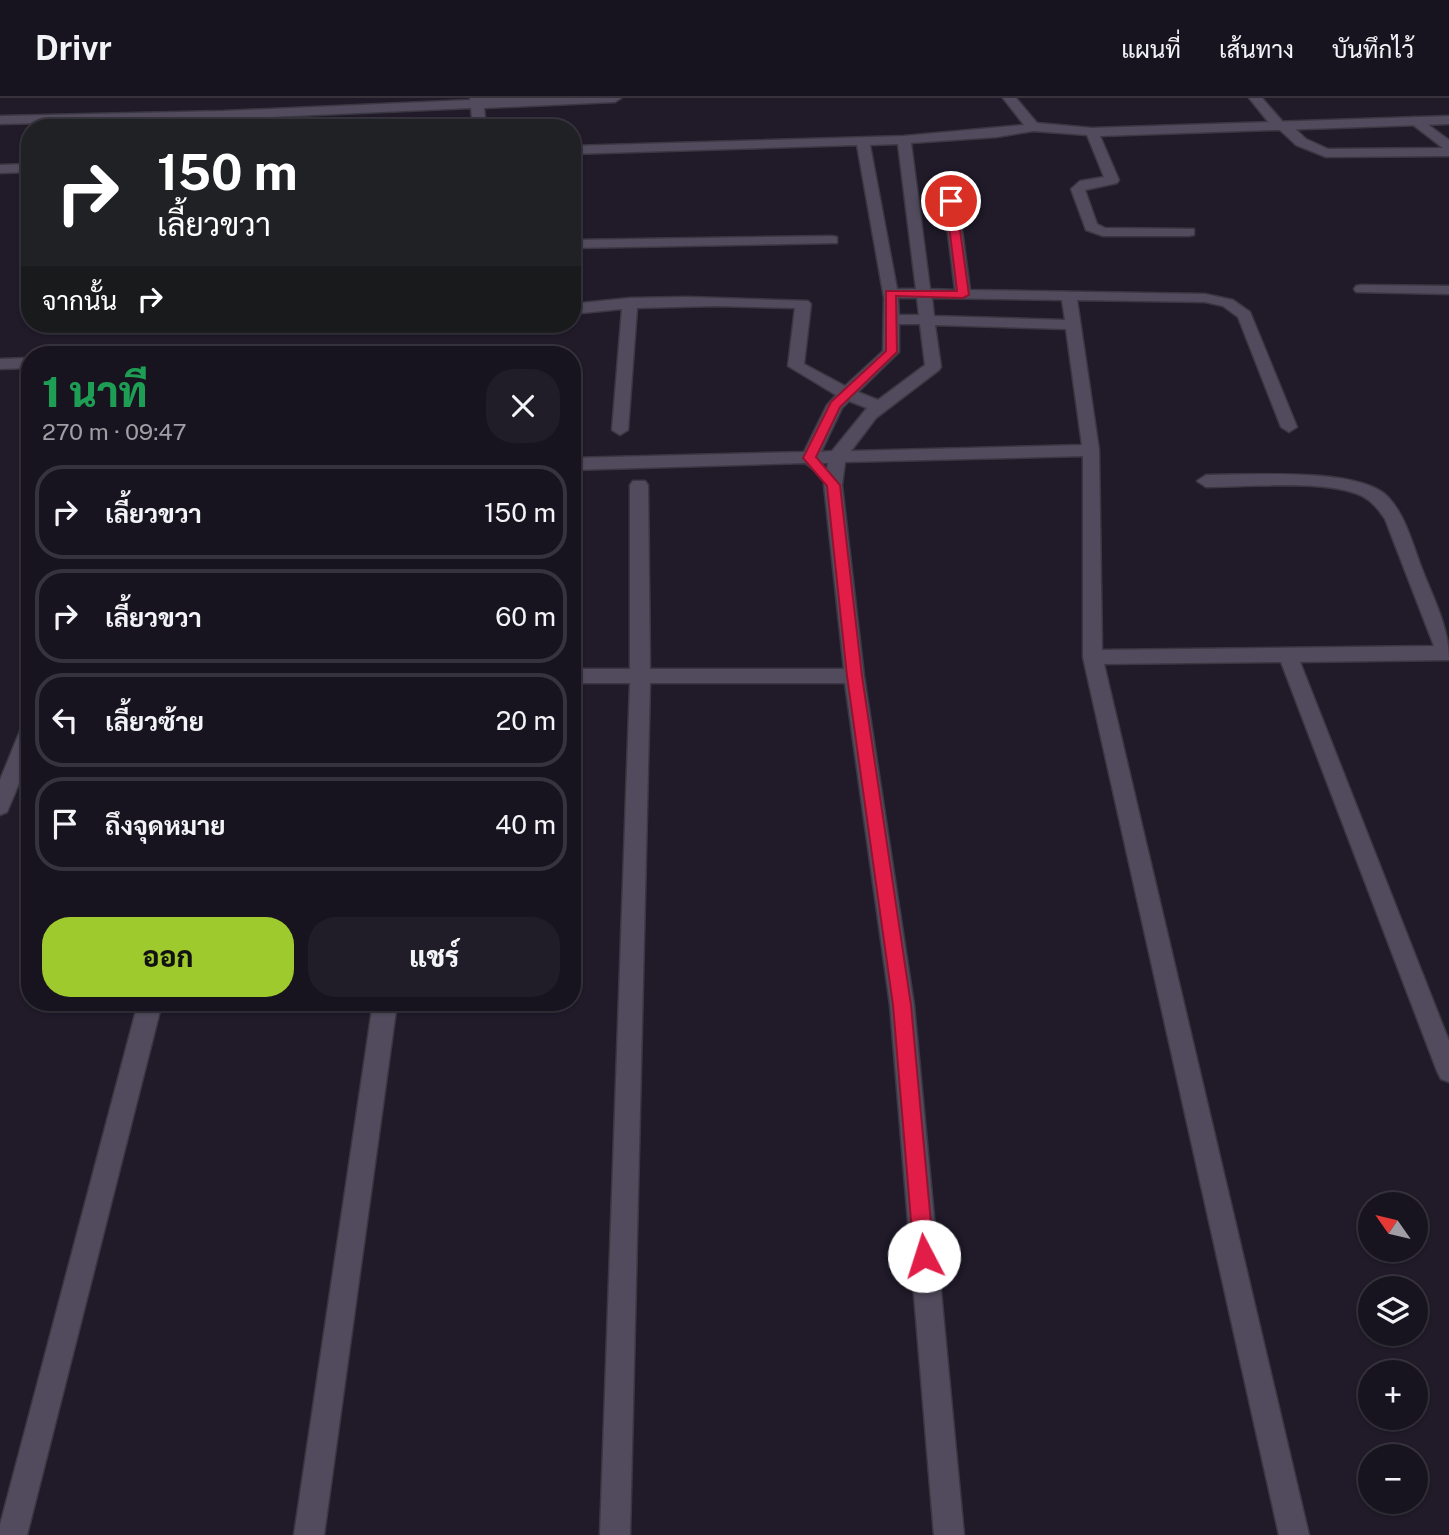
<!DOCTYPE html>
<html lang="th">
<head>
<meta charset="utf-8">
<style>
  :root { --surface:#18141f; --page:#211d28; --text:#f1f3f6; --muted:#9f9ea4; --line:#36333d; --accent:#9fca2d }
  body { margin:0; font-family:"Public Sans",Sarabun,sans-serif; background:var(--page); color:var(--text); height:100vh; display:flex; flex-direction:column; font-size:26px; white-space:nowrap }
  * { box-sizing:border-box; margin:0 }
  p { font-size:23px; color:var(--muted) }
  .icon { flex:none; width:38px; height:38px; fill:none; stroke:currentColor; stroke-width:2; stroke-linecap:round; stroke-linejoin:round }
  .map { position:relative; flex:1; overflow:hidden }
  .sheet { position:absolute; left:21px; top:248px; width:560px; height:665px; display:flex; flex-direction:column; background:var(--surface); border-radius:28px; box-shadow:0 2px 5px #0004,0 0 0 2px var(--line) }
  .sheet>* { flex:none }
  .hud { position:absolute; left:21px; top:21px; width:560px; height:214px; border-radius:28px; box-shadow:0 2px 5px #0004,0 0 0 2px var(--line); background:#202124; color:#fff; overflow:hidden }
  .needle { width:46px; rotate:304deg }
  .buttons { position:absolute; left:1358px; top:1094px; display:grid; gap:14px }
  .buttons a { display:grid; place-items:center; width:70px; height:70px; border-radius:50%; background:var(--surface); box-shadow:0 2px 5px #0004,0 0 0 2px var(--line); font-size:35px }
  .pin { position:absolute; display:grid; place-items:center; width:60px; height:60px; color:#fff; margin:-30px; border:4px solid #fff; border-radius:50%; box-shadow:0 2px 7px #0007 }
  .me { position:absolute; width:77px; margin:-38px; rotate:355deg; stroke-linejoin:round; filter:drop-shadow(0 0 5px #0008) }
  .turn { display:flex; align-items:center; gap:24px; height:147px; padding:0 21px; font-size:32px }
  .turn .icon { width:91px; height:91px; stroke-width:2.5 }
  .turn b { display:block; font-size:49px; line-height:60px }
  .then { display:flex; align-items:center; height:66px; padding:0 21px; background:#0003; gap:14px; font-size:26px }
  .round { display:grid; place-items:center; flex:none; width:74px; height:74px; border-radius:28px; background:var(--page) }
  .headline { display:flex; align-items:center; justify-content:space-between; height:119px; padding:0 21px }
  h1 { font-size:42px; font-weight:800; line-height:52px; color:#1e9e55 }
  .primary-button { display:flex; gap:14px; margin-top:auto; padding:14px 21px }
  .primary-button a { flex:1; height:80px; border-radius:28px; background:var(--accent); color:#111; font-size:28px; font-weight:800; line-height:80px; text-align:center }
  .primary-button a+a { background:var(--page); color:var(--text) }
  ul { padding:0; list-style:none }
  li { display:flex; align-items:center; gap:21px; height:94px; margin:0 14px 10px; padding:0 7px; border:4px solid var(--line); border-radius:28px }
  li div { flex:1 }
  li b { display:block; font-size:26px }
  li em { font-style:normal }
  header { display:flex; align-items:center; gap:42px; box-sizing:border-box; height:98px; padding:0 35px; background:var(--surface); border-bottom:2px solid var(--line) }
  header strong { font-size:33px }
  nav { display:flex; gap:38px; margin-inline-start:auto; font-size:24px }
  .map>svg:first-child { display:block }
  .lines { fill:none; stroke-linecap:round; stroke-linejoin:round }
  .service-casing { stroke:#3b3742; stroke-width:3 }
  .minor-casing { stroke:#3b3742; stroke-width:3 }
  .service { fill:#514b5d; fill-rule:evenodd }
  .minor { fill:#514b5d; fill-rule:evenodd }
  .route { fill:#e11d48; stroke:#92132f; stroke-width:2 }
</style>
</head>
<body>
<header>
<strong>Drivr</strong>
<nav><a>แผนที่</a><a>เส้นทาง</a><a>บันทึกไว้</a></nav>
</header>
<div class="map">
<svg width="1449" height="1437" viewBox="0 0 1449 1437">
  <rect width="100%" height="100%" fill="#201a29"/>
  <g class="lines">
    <g class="service-casing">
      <g id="service">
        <path d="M1249,0H1262L1283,24L1289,25L1306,41L1328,51L1443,50L1408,23L1414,19L1419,20L1449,42V58L1326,59L1296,47L1280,32L1274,31Z"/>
        <path d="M1361,187L1449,188V196L1356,194L1354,191L1356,188Z"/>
      </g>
    </g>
    <g class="minor-casing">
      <g id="minor">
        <path d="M470,0H621L615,4L484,10L486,30H473L471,10L224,21L0,26V18L224,13L470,2Z"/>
        <path d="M1003,0H1016L1037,25L1092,30L1449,18V26L1100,38L1119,82L1117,85L1085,92L1097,126L1105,130L1194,131V137L1189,138H1103L1086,132L1071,91L1080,83L1104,79L1087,37L1033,33L997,39L911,45L930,191L955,192L941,79L948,75L955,79L970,192L1205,196L1233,202L1250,214L1297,329L1289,334L1281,329L1238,219L1223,208L1205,204L1077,202L1099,352L1102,552L1434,548L1385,421C1378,411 1373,404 1362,398C1326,381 1247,389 1206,389L1197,383L1206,377C1247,377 1360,369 1388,399C1406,418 1413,448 1422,471C1434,502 1449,529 1449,562L1300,564L1449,943V984L1441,981L1437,973L1281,564L1104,566L1309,1437H1279L1083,559V358L845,364L842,387L864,578L914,907L964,1437H934L890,907L845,585H650L630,1437H600L630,585H572V571H630V387L633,383H645L648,387L650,571H844L824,387L828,365H823L822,371L816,373L805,365L572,372V360L804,354L827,307L836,297L788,268L795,210L716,208L637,210L628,332L620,337L612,332L622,211L572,216V206L630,200L688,199L808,203L811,206L804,266L845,288L883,253L884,200L857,47L572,56V48L904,38L1024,27ZM898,46L916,191H897L870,47ZM898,200H917L919,217H899ZM932,200L1062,202L1065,222L934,218ZM899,226H920L925,267L878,302L858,294L899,254ZM935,227L1066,231L1082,347L851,353L876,320L939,272L941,269ZM849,303L867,310L832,353L821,354L842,310Z"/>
        <path d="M30,66V74L0,75V67Z"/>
        <path d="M832,138L837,139V145L572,150V142Z"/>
        <path d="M30,260V270L0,271V261Z"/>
        <path d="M30,625V659L7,714L0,717V682L20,633L23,627Z"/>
        <path d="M138,905H162L27,1437H0V1427Z"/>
        <path d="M373,905H397L324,1437H294Z"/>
      </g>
    </g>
    <use href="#service" class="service"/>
    <use href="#minor" class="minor"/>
  </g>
  <path class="route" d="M951,99L956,103L969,197L963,200L896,198L897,254L840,309L816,359L840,387L862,578L911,907L934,1158L931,1165L924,1168L917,1165L914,1158L893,907L847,578L827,388L803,360L831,304L886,253V193H957L946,103Z"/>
</svg>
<div class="buttons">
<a><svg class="needle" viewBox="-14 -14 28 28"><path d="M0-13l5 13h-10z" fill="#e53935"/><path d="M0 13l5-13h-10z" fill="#9f9ea4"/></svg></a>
<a><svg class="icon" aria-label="layers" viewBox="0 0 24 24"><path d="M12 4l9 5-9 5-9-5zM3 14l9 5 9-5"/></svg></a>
<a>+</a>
<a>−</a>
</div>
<div class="pin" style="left:951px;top:103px;background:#d93025"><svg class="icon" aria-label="arrive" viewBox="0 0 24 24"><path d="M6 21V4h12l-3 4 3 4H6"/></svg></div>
<svg class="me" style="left:924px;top:1158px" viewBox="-20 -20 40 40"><circle r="19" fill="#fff"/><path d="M0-13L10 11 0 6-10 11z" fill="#e11d48"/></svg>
<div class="hud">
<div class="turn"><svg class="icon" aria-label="right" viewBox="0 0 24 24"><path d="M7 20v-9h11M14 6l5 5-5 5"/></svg><div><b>150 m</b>เลี้ยวขวา</div></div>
<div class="then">จากนั้น<svg class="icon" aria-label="right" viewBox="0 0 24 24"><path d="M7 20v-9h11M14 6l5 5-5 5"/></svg></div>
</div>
<section class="sheet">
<div class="headline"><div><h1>1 นาที</h1><p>270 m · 09:47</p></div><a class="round"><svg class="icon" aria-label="close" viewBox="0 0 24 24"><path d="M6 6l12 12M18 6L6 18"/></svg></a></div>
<ul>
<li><svg class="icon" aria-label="right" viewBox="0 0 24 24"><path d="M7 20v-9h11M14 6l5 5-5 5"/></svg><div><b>เลี้ยวขวา</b></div><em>150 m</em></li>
<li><svg class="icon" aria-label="right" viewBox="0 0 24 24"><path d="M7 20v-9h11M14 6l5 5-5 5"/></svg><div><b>เลี้ยวขวา</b></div><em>60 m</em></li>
<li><svg class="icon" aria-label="left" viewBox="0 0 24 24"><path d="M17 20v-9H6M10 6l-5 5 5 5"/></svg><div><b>เลี้ยวซ้าย</b></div><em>20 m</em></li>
<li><svg class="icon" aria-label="arrive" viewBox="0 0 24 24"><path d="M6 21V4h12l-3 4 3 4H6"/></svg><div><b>ถึงจุดหมาย</b></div><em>40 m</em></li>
</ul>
<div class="primary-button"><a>ออก</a><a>แชร์</a></div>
</section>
</div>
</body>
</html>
